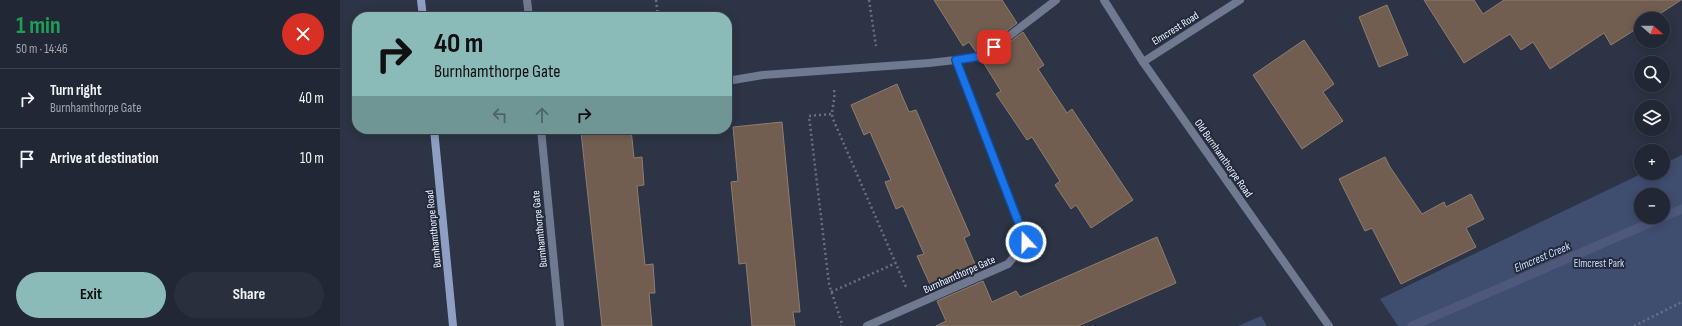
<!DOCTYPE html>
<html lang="en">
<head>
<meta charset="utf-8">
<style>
  :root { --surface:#212734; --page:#292f3c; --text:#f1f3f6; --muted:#a2a5ac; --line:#3e444f; --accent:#8bbbb9 }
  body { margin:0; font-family:"Sofia Sans Condensed",sans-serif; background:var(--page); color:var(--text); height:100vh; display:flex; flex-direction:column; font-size:15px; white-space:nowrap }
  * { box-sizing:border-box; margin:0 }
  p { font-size:13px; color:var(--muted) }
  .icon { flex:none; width:22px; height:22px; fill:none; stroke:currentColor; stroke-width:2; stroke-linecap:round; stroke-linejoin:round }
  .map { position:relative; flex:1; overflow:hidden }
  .sheet { display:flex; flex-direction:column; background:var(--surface); width:340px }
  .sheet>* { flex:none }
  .guide { position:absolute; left:12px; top:12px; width:380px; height:122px; border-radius:16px; box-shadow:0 2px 10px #0003,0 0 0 1px var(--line); background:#8bbbb9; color:#111; overflow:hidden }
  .needle { width:26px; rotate:110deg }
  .tools { position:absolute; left:1294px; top:12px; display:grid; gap:8px }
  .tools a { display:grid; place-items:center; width:36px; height:36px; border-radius:50%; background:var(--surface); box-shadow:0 2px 10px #0003,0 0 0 1px var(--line); font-size:20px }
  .pin { position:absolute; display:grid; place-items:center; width:34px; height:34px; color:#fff; margin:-17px; border-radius:8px; box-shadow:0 2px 6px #0006 }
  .me { position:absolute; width:44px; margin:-22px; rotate:339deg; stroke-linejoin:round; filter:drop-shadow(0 0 3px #0008) }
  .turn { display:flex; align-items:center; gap:14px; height:84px; padding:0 16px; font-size:18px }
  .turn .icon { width:52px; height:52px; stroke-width:2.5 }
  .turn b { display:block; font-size:28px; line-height:34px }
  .lanes { display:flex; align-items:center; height:38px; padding:0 16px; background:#0003; justify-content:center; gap:20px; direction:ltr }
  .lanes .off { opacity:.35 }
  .round { display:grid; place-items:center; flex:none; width:42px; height:42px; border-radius:21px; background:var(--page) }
  .head { display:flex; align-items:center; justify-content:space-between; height:68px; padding:0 16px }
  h1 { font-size:24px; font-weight:700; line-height:30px; color:#1e9e55 }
  .button { display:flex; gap:8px; margin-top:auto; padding:8px 16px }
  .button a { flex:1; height:46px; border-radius:24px; background:var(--accent); color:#111; font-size:16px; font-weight:700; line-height:46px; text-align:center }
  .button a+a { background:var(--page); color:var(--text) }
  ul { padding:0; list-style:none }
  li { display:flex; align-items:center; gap:12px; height:60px; padding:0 16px; border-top:1px solid var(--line) }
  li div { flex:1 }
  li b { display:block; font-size:15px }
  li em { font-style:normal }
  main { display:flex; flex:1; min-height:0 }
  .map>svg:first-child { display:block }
  .green { fill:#3f4d6f; fill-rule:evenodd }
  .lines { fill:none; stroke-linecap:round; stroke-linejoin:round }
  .stream { stroke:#4d587a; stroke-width:9 }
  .building { fill:#715e50; stroke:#917d6e }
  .path { stroke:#697180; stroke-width:2.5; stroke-dasharray:2 3; stroke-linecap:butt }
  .street { stroke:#6f7990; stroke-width:8 }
  .secondary { stroke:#8f9fc4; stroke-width:8 }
  .route-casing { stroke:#114b97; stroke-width:10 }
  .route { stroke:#1a73e8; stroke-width:7 }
  .labels { text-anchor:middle; stroke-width:4; stroke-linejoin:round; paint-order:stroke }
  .street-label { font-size:11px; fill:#edf3fe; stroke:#232a3b }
  .park-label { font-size:11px; fill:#cbdaf9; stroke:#232a3b }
  .water-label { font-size:12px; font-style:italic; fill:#ccdafa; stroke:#232a3b }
</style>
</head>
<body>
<main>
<section class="sheet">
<div class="head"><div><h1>1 min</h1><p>50 m · 14:46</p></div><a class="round" style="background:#d93025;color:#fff"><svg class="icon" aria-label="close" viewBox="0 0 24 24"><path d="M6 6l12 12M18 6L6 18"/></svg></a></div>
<ul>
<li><svg class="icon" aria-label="right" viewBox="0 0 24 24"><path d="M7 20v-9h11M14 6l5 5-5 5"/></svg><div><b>Turn right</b><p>Burnhamthorpe Gate</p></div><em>40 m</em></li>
<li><svg class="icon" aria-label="arrive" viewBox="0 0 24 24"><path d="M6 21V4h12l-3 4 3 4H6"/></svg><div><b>Arrive at destination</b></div><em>10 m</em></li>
</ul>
<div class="button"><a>Exit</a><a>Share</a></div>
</section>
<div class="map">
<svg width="1342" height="326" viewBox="0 0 1342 326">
  <rect width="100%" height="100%" fill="#2c3445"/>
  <g class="green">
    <path d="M1342,155V326H1058L1040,299L1303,173H1323V164ZM1301,195H1323V217H1301Z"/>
    <path d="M921,316L927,326H898Z"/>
  </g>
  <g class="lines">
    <path class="stream" d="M1072,326L1342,209"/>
  </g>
  <g class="building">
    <path d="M594,0H662L677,23L640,52H636L629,42L623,46Z"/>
    <path d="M1084,0H1134L1143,14L1164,0H1341L1312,19H1301V26L1271,45L1264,33L1210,69L1193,42L1181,50L1170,34L1124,63Z"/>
    <path d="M1047,5L1068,55L1039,67L1019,17Z"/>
    <path d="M683,32L704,65L698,69L727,113L732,109L793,200L751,228L736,205L731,209L715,185L720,181L692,137L687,140L656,94L661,91L643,62Z"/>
    <path d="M964,40L994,84L983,92L1003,121L962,149L913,75Z"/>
    <path d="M557,84L569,112L576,110L598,161L630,235L624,238L638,271L593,291L577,256L584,254L563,206L556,209L545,182L551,180L530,132L524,135L511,105Z"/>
    <path d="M442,122L460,312H453L455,326H412L406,263L399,264L391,182L398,181L393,127Z"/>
    <path d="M273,129H291L294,158L302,157L304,185L297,186L305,265L313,264L315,293H309L312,326H262L241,132Z"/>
    <path d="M1045,157L1050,167L1082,214L1104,202L1106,207L1131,194L1144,219L1126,228L1136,247L1061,284L1032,228L1025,231L999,179Z"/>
    <path d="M817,237L836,283L738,326H596L606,321L597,301L643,281L652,302L676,291L680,297Z"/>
  </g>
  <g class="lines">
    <g class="path">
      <path d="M316,0L318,17"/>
      <path d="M529,0L536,46"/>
      <path d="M494,90C496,100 490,110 493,119L566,287"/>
      <path d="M491,114L469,116L489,284L502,324L501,326"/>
      <path d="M491,292L556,263"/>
      <path d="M1294,326L1342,302"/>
    </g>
    <g class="street">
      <path d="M187,0L189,17"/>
      <path d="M764,0L803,62L989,326"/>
      <path d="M803,62L900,0"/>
      <path d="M387,81L423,75L589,63L642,57L716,0"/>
      <path d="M201,129L220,326"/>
      <path d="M527,326L668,264L686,242L616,60"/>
    </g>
    <g class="secondary">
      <path d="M81,0L83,17"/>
      <path d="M94,129L113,326"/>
    </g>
  </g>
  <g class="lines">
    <g class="route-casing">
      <path id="route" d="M654,47L642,56L616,60L686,242"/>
    </g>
    <use href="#route" class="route"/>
  </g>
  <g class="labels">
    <g class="street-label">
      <text transform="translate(835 28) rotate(-32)" y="4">Elmcrest Road</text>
      <text transform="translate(884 158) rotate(55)" y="4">Old Burnhamthorpe Road</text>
      <text transform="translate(93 229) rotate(-96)" y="4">Burnhamthorpe Road</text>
      <text transform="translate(199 229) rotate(-96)" y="4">Burnhamthorpe Gate</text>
      <text transform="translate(619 274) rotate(-24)" y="4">Burnhamthorpe Gate</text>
    </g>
    <g class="park-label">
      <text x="1259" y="267">Elmcrest Park</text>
    </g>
    <g class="water-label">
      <text transform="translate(1202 257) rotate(-23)" y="4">Elmcrest Creek</text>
    </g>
  </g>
</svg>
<div class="tools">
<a><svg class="needle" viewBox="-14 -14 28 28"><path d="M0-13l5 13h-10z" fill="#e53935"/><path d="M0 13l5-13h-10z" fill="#a2a5ac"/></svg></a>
<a><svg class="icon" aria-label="search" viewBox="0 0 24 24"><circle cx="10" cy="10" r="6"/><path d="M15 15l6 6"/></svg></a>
<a><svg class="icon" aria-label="layers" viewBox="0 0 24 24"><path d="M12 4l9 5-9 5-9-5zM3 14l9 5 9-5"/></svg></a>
<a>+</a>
<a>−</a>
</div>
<div class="pin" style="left:654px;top:47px;background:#d93025"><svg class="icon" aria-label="arrive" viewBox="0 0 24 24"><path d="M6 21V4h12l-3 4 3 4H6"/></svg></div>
<svg class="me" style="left:686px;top:242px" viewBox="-20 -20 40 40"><circle r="17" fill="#1a73e8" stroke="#fff" stroke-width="3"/><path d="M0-11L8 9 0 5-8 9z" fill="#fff"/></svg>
<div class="guide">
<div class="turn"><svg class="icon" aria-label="right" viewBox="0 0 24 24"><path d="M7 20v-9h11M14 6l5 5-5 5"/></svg><div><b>40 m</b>Burnhamthorpe Gate</div></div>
<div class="lanes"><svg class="icon off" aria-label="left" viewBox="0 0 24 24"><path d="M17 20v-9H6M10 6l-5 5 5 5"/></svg><svg class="icon off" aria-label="ahead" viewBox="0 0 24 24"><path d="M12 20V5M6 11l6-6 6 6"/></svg><svg class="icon" aria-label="right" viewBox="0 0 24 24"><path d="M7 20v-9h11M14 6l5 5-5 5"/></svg></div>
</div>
</div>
</main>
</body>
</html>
